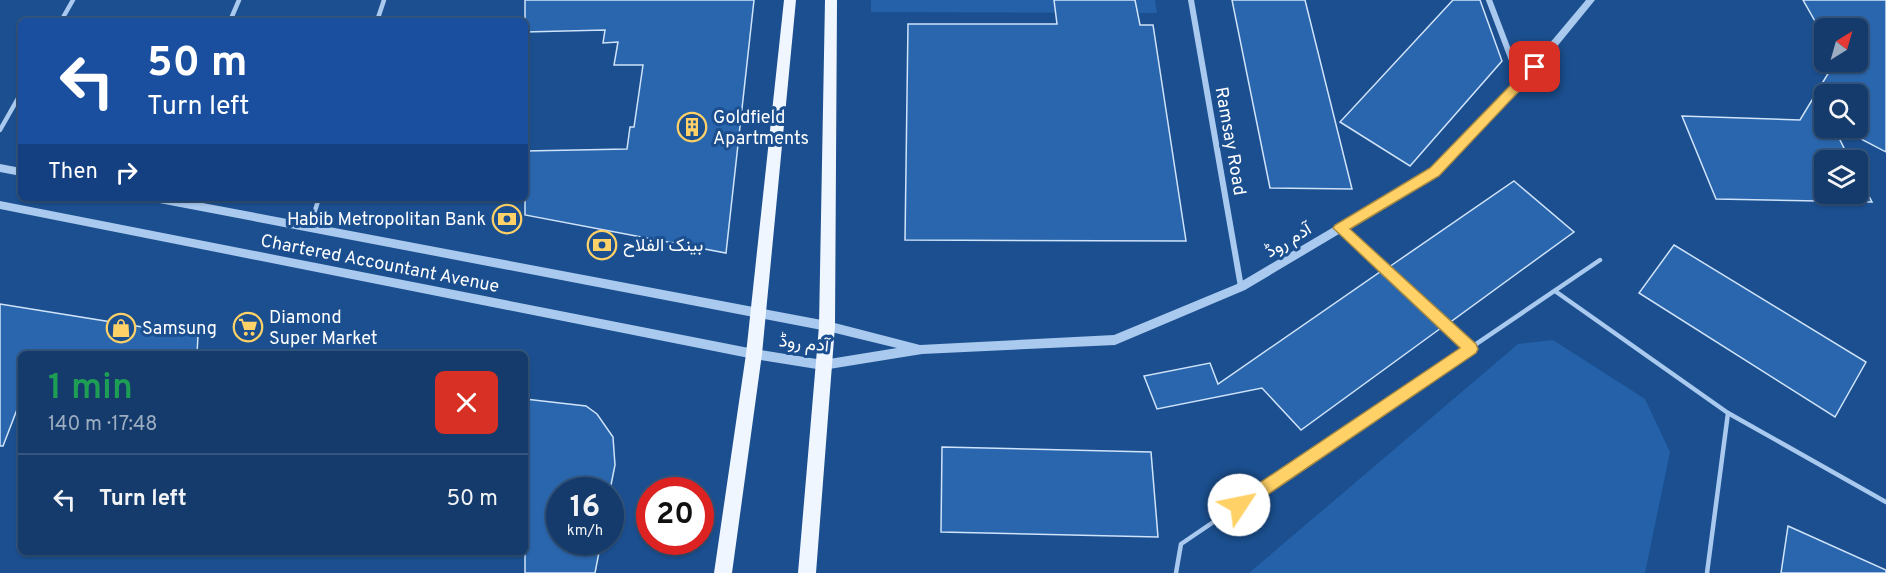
<!DOCTYPE html>
<html lang="en">
<head>
<meta charset="utf-8">
<style>
  :root { --surface:#143b6b; --page:#1d4271; --text:#f1f3f6; --muted:#9dadc1; --line:#33557e }
  body { margin:0; font-family:Overpass,Vazirmatn,sans-serif; background:var(--page); color:var(--text); height:100vh; display:flex; flex-direction:column; font-size:22px; white-space:nowrap }
  * { box-sizing:border-box; margin:0 }
  p { font-size:20px; color:var(--muted) }
  .icon { flex:none; width:33px; height:33px; fill:none; stroke:currentColor; stroke-width:2; stroke-linecap:round; stroke-linejoin:round }
  .map { position:relative; flex:1; overflow:hidden }
  .details { position:absolute; left:18px; top:351px; width:510px; height:204px; display:flex; flex-direction:column; background:var(--surface); border-radius:9px; box-shadow:0 2px 4px #0004,0 0 0 2px var(--line) }
  .details>* { flex:none }
  .top-card { position:absolute; left:18px; top:18px; width:510px; height:183px; border-radius:9px; box-shadow:0 2px 4px #0004,0 0 0 2px var(--line); background:#1a4fa0; color:#fff; overflow:hidden }
  .needle { width:39px; rotate:37deg }
  .buttons { position:absolute; left:1814px; top:18px; display:grid; gap:12px }
  .buttons a { display:grid; place-items:center; width:54px; height:54px; border-radius:9px; background:var(--surface); box-shadow:0 2px 4px #0004,0 0 0 2px var(--line); font-size:30px }
  .speed { position:absolute; left:546px; top:477px; display:flex; gap:12px; font-size:30px; font-weight:700; text-align:center }
  .speed>* { display:grid; place-content:center; width:78px; height:78px; border-radius:50%; background:var(--surface); box-shadow:0 2px 4px #0004,0 0 0 2px var(--line); line-height:1 }
  .speed small { font-size:15px; font-weight:400 }
  .speed .limit { border:9px solid #d22; background:#fff; color:#111 }
  .pin { position:absolute; display:grid; place-items:center; width:51px; height:51px; color:#fff; margin:-26px; border-radius:12px; box-shadow:0 3px 9px #0006 }
  .me { position:absolute; width:66px; margin:-33px; rotate:56deg; stroke-linejoin:round; filter:drop-shadow(0 0 4px #0008) }
  .turn { display:flex; align-items:center; gap:21px; height:126px; padding:0 30px; font-size:27px }
  .turn .icon { width:78px; height:78px; stroke-width:2.5 }
  .turn b { display:block; font-size:42px; line-height:51px }
  .then { display:flex; align-items:center; height:57px; padding:0 30px; background:#0003; gap:12px; font-size:22px }
  .round { display:grid; place-items:center; flex:none; width:63px; height:63px; border-radius:9px; background:var(--page) }
  .head { display:flex; align-items:center; justify-content:space-between; height:102px; padding:0 30px }
  h1 { font-size:36px; font-weight:600; line-height:45px; color:#1e9e55 }
  ul { padding:0; list-style:none }
  li { display:flex; align-items:center; gap:18px; height:90px; padding:0 30px; border-top:2px solid var(--line) }
  li div { flex:1 }
  li b { display:block; font-size:22px }
  li em { font-style:normal }
  .map>svg:first-child { display:block }
  .green { fill:#2461a8 }
  .building { fill:#2a66ad; stroke:#cfe3fa; stroke-width:1.5 }
  .lines { fill:none; stroke-linecap:round; stroke-linejoin:round }
  .service { stroke:#a9c9ee; stroke-width:4.5 }
  .minor { stroke:#a9c9ee; stroke-width:6 }
  .tertiary { fill:#a9c9ee; fill-rule:evenodd }
  .primary { fill:#f0f6ff; fill-rule:evenodd }
  .route { fill:#ffd166; stroke:#a68842; stroke-width:1.5 }
  .labels { text-anchor:middle; stroke-width:6; stroke-linejoin:round; paint-order:stroke }
  .poi-label { font-size:18px; fill:#fff; stroke:#1b4f8f; text-anchor:start }
  .street-label { font-size:18px; fill:#fff; stroke:#1b4f8f }
</style>
</head>
<body>
<div class="map">
<svg width="1886" height="573" viewBox="0 0 1886 573">
  <rect width="100%" height="100%" fill="#1b4f8f"/>
  <g class="green">
    <path d="M871,0H1155L1157,13L871,12Z"/>
    <path d="M1553,340L1645,399L1670,452L1645,573H1249L1518,344Z"/>
  </g>
  <g class="building">
    <path d="M525,0H754L726,253L525,215V151L627,149L630,127H634L643,65H614L618,42L603,43L605,30L525,32Z"/>
    <path d="M1054,0H1135L1140,25H1153L1186,241L905,240L908,24H1057Z"/>
    <path d="M1232,0H1305L1352,189L1270,188Z"/>
    <path d="M1453,0H1480L1502,61L1410,166L1340,122Z"/>
    <path d="M1803,0H1886V152L1840,128H1857V94H1824V128H1834L1850,160H1824V194H1857V173L1872,202L1716,199L1682,116L1800,120L1835,62H1857V28H1824V37Z"/>
    <path d="M1514,181L1574,232L1449,323L1389,267Z"/>
    <path d="M1674,245L1866,362L1835,417L1639,293Z"/>
    <path d="M1380,272L1441,328L1301,430L1262,388L1157,409L1144,376L1210,363L1218,384Z"/>
    <path d="M0,304L198,336L197,354H21V399L3,446H0Z"/>
    <path d="M525,399L586,406L597,414L613,437L615,465L610,490H560V542H601L595,573H525Z"/>
    <path d="M942,447L1151,452L1158,537L941,532Z"/>
    <path d="M1788,526L1886,570V573H1781Z"/>
  </g>
  <g class="lines">
    <g class="service">
      <path d="M61,21L73,0"/>
      <path d="M230,21L239,0"/>
      <path d="M377,21L384,0"/>
      <path d="M0,130L21,93"/>
      <path d="M310,226L319,198"/>
      <path d="M1340,229L1471,349"/>
      <path d="M1555,291L1728,413L1707,573"/>
      <path d="M1728,413L1886,502"/>
      <path d="M1176,573L1181,544L1600,260"/>
    </g>
    <g class="minor">
      <path d="M1191,0L1241,287"/>
      <path d="M1489,0L1521,84"/>
    </g>
    <g class="tertiary">
      <path d="M1586,0H1595L1524,87L1438,175L1245,290L1115,345L922,354L823,370L754,359L0,209V201L754,349L823,360L897,348L827,331L154,202L150,201L149,198H176L827,321L920,345L1114,335L1237,284L1432,169L1518,81Z"/>
      <path d="M0,164L21,168V176L0,172Z"/>
    </g>
    <g class="primary">
      <path d="M784,0H796L762,354L732,573H714L746,354Z"/>
      <path d="M825,0H837L835,326L816,573H798L819,326Z"/>
    </g>
  </g>
  <path class="route" d="M1535,63L1541,67L1539,70L1439,176L1350,229L1476,344L1478,349L1476,353L1245,510L1239,512L1234,510L1232,505L1234,500L1460,348L1333,228L1335,225L1430,168L1531,64Z"/>
  <defs>
    <g id="building-ring" transform="scale(1.5)"><circle r="9.5" fill="#1b4f8f" stroke="#ffd166" stroke-width="1.5"/><path d="M-4-6H4V6H1V3H-1V6H-4ZM-2.5-4.3h1.7v1.8h-1.7ZM.8-4.3h1.7v1.8H.8ZM-2.5-1h1.7V.8h-1.7ZM.8-1h1.7V.8H.8Z" fill="#ffd166"/></g>
    <g id="bank-ring" transform="scale(1.5)"><circle r="9.5" fill="#1b4f8f" stroke="#ffd166" stroke-width="1.5"/><path d="M-6-4H6V4H-6ZM0-2.3a2.3 2.3 0 1 0 0 4.6a2.3 2.3 0 1 0 0-4.6Z" fill="#ffd166"/></g>
    <g id="supermarket-ring" transform="scale(1.5)"><circle r="9.5" fill="#1b4f8f" stroke="#ffd166" stroke-width="1.5"/><path d="M-6-5.5h2.5l.6 2H6L4.5 2H-2.5L-4.4-4H-6ZM-1.5 3.2a1.3 1.3 0 1 0 .1 0ZM3 3.2a1.3 1.3 0 1 0 .1 0Z" fill="#ffd166"/></g>
    <g id="shop-ring" transform="scale(1.5)"><circle r="9.5" fill="#1b4f8f" stroke="#ffd166" stroke-width="1.5"/><path d="M-5-2.5h2.3a2.7 3.5 0 0 1 5.4 0H5L5.5 6h-11ZM-1.5-2.5h3a1.5 2.3 0 0 0-3 0Z" fill="#ffd166"/></g>
  </defs>
  <g fill-rule="evenodd">
    <use href="#building-ring" x="692" y="127"/>
    <use href="#bank-ring" x="507" y="219"/>
    <use href="#bank-ring" x="602" y="245"/>
    <use href="#supermarket-ring" x="248" y="327"/>
    <use href="#shop-ring" x="121" y="328"/>
  </g>
  <g class="labels">
    <g class="poi-label">
      <text x="713" y="123">Goldfield<tspan x="713" dy="21">Apartments</tspan></text>
      <text x="486" y="225" text-anchor="end">Habib Metropolitan Bank</text>
      <text x="623" y="251">بینک الفلاح</text>
      <text x="269" y="323">Diamond<tspan x="269" dy="21">Super Market</tspan></text>
      <text x="142" y="334">Samsung</text>
    </g>
    <g class="street-label">
      <text transform="translate(1231 141) rotate(80)" y="6">Ramsay Road</text>
      <text transform="translate(1288 240) rotate(-31)" y="6">آدم روڈ</text>
      <text transform="translate(380 263) rotate(11)" y="6">Chartered Accountant Avenue</text>
      <text transform="translate(804 343) rotate(6)" y="6">آدم روڈ</text>
    </g>
  </g>
</svg>
<div class="buttons">
<a><svg class="needle" viewBox="-14 -14 28 28"><path d="M0-13l5 13h-10z" fill="#e53935"/><path d="M0 13l5-13h-10z" fill="#9dadc1"/></svg></a>
<a><svg class="icon" aria-label="search" viewBox="0 0 24 24"><circle cx="10" cy="10" r="6"/><path d="M15 15l6 6"/></svg></a>
<a><svg class="icon" aria-label="layers" viewBox="0 0 24 24"><path d="M12 4l9 5-9 5-9-5zM3 14l9 5 9-5"/></svg></a>
</div>
<div class="speed"><div>16<small>km/h</small></div><div class="limit">20</div></div>
<div class="pin" style="left:1535px;top:67px;background:#d93025"><svg class="icon" aria-label="arrive" viewBox="0 0 24 24"><path d="M6 21V4h12l-3 4 3 4H6"/></svg></div>
<svg class="me" style="left:1239px;top:505px" viewBox="-20 -20 40 40"><circle r="19" fill="#fff"/><path d="M0-13L10 11 0 6-10 11z" fill="#ffd166"/></svg>
<div class="top-card">
<div class="turn"><svg class="icon" aria-label="left" viewBox="0 0 24 24"><path d="M17 20v-9H6M10 6l-5 5 5 5"/></svg><div><b>50 m</b>Turn left</div></div>
<div class="then">Then<svg class="icon" aria-label="right" viewBox="0 0 24 24"><path d="M7 20v-9h11M14 6l5 5-5 5"/></svg></div>
</div>
<section class="details">
<div class="head"><div><h1>1 min</h1><p>140 m · 17:48</p></div><a class="round" style="background:#d93025;color:#fff"><svg class="icon" aria-label="close" viewBox="0 0 24 24"><path d="M6 6l12 12M18 6L6 18"/></svg></a></div>
<ul>
<li><svg class="icon" aria-label="left" viewBox="0 0 24 24"><path d="M17 20v-9H6M10 6l-5 5 5 5"/></svg><div><b>Turn left</b></div><em>50 m</em></li>
</ul>
</section>
</div>
</body>
</html>
